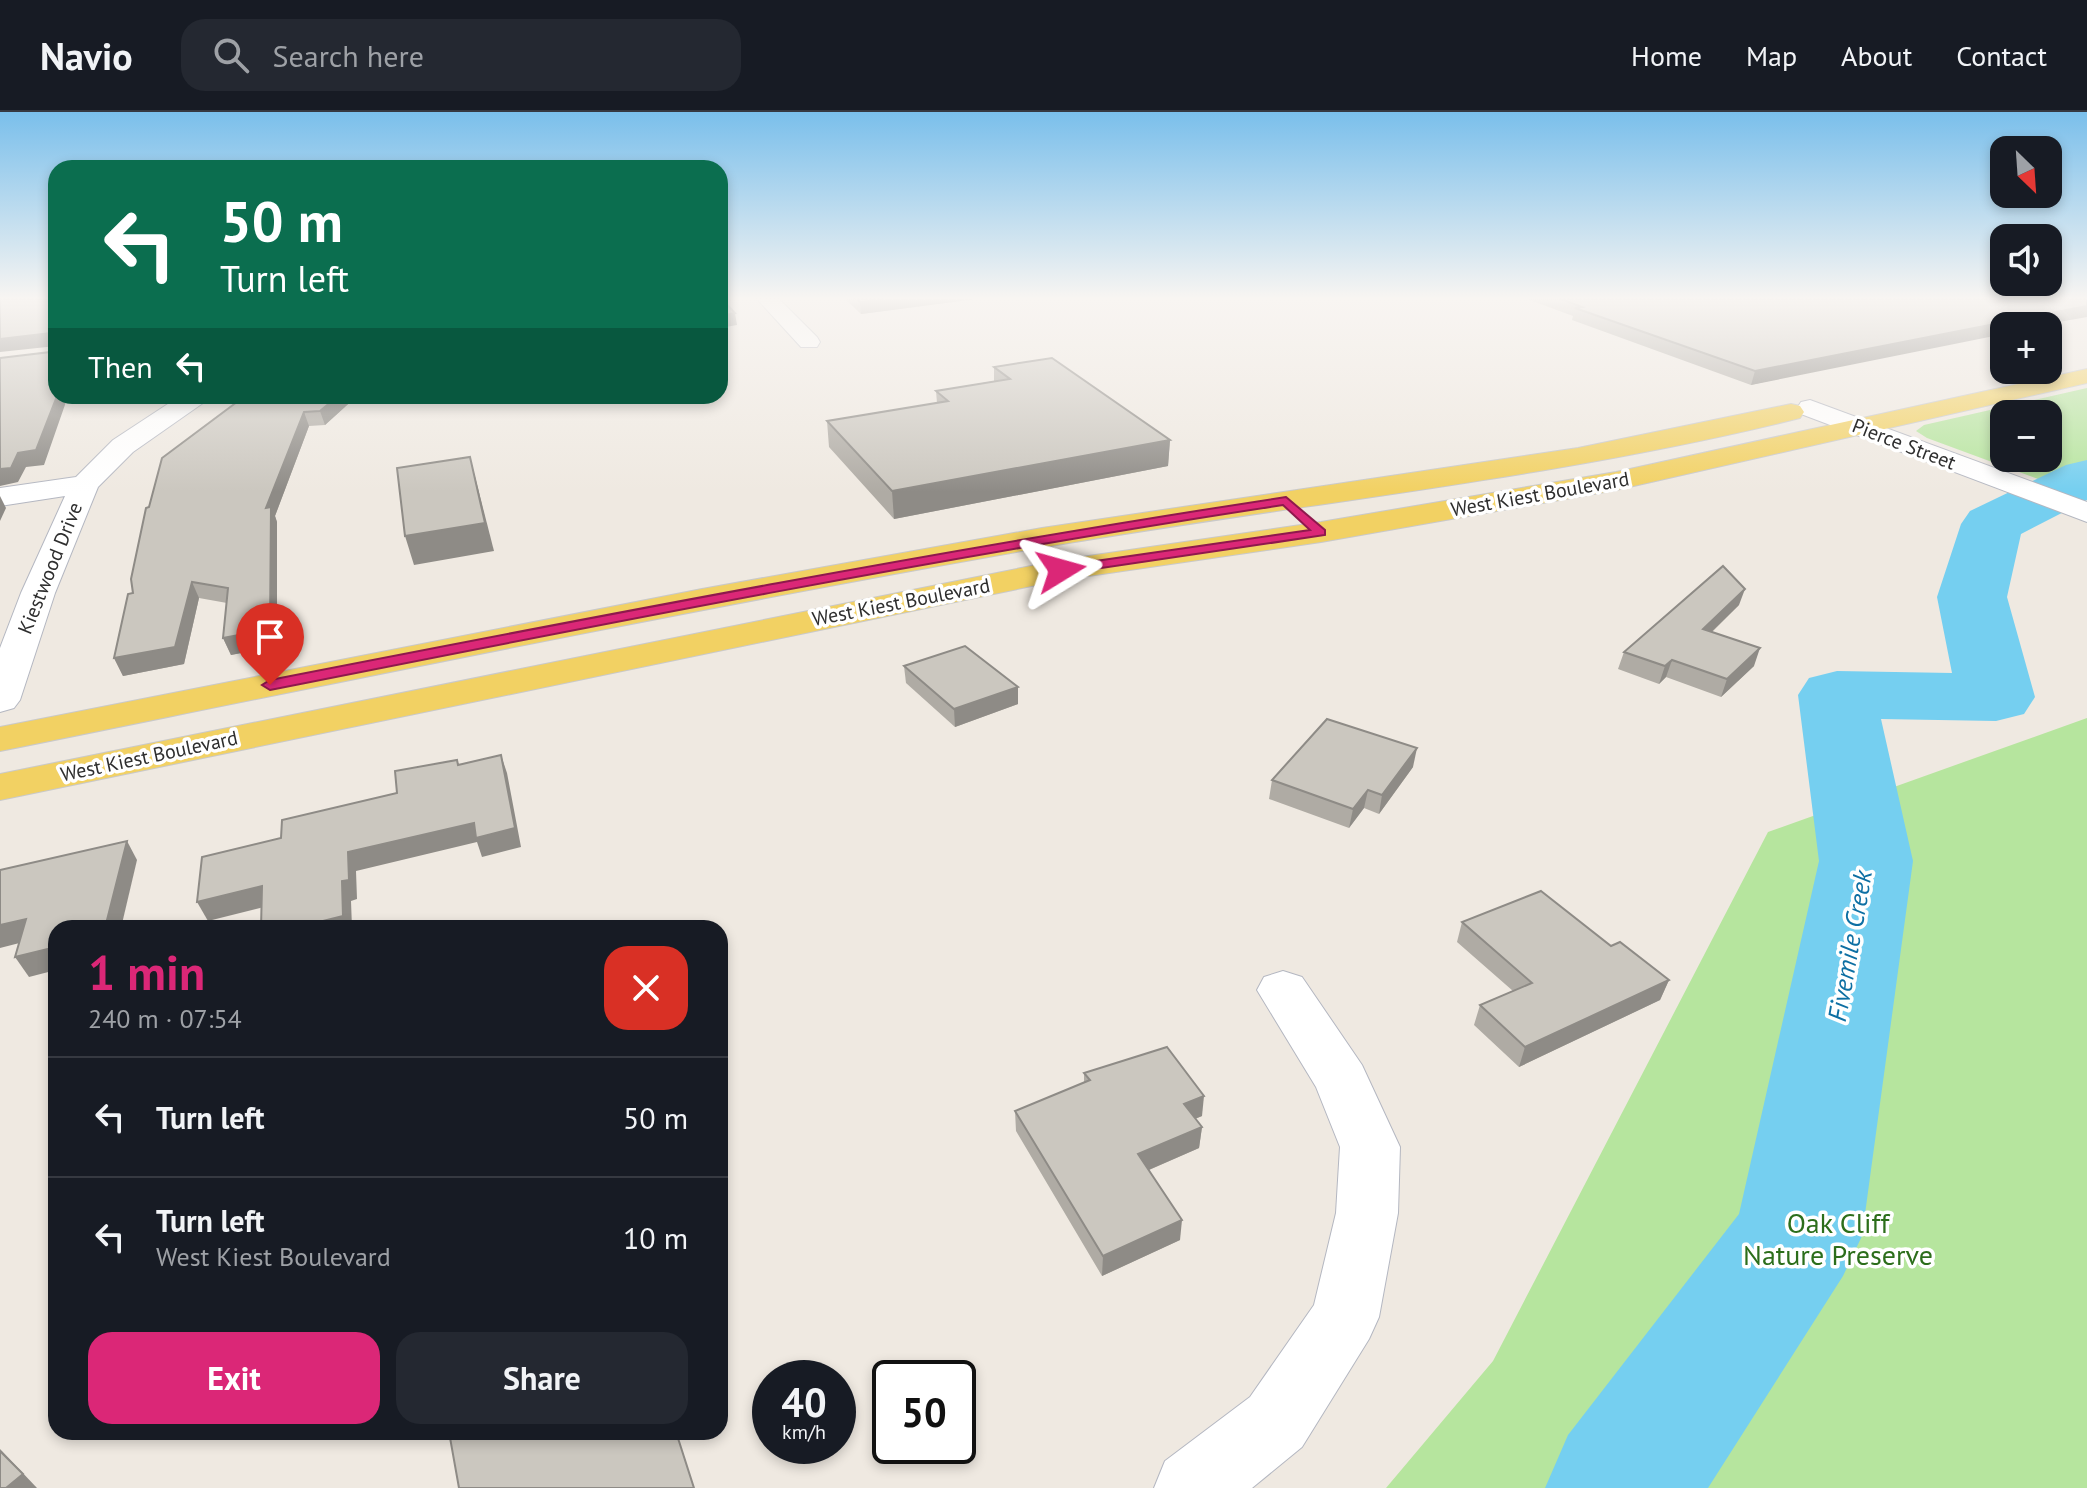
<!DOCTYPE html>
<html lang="en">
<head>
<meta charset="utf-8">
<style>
  :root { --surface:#171b24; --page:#242831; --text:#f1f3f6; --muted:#9ea1a6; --line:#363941; --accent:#db2777 }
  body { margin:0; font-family:"PT Sans",sans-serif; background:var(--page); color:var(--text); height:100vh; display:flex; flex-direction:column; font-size:30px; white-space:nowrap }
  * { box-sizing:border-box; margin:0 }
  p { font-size:26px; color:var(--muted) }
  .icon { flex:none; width:44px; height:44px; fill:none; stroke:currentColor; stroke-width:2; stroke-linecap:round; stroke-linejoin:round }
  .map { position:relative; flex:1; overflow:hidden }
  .side { position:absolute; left:48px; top:808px; width:680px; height:520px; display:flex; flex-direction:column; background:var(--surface); border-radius:24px; box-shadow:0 4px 12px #0003 }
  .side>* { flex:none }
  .top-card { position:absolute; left:48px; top:48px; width:680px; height:244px; border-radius:24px; box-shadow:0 4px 12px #0003; background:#0b6e4f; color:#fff; overflow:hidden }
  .needle { width:52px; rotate:155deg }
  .buttons { position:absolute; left:1990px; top:24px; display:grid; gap:16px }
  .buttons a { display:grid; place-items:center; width:72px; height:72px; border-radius:16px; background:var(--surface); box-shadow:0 4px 12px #0003; font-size:40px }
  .speed { position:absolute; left:752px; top:1248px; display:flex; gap:16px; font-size:40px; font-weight:700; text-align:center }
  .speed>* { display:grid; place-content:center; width:104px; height:104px; border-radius:50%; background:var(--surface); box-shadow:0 4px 12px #0003; line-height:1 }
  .speed small { font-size:20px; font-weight:400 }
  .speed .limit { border:4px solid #111; border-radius:12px; background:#fff; color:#111 }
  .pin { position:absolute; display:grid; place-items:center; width:68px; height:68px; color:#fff; margin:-82px -34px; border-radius:50% 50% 50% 0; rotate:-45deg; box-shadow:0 0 8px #0007 }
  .pin .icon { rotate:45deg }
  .me { position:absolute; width:88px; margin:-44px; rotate:82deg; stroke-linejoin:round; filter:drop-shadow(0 0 6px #0008) }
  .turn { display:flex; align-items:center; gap:28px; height:168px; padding:0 40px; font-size:36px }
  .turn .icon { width:104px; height:104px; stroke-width:2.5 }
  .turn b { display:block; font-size:56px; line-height:68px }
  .then { display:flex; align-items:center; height:76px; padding:0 40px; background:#0003; gap:16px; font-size:30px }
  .round { display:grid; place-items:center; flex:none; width:84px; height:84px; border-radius:24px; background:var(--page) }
  .headline { display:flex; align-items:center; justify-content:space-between; height:136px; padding:0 40px }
  h1 { font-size:48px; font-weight:600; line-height:60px; color:var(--accent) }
  .primary-button { display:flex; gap:16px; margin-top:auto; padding:16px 40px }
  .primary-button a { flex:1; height:92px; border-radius:24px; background:var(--accent); color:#fff; font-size:32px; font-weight:600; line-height:92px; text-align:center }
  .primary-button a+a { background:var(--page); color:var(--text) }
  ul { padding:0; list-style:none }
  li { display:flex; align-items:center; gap:24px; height:120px; padding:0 40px; border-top:2px solid var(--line) }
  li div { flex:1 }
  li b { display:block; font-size:30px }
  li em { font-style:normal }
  header { display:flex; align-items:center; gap:48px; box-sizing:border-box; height:112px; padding:0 40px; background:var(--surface); border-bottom:2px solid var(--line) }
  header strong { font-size:38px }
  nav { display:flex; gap:44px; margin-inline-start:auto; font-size:28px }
  .search { width:560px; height:72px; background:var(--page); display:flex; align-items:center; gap:20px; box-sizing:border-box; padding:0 28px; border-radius:24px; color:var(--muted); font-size:30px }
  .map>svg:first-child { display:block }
  .green { fill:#b6e59e; fill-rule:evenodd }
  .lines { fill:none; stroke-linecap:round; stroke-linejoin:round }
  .river { fill:#75cff0; fill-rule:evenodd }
  .minor-casing { stroke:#b4b7c1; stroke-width:2 }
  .major-casing { stroke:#c9c9c9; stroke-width:2 }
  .minor { fill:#fff; fill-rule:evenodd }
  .major { fill:#f2d163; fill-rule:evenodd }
  .wall { fill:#afaba4 }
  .shaded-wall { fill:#8e8b86 }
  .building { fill:#cbc7bf; stroke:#8e8b86; stroke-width:2 }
  .route { fill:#db2777; stroke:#8e194d; stroke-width:2 }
  .labels { text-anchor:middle; stroke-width:7; stroke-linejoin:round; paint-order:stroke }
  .far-street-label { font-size:20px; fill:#2e2e2e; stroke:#fff }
  .water-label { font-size:26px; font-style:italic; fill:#0d6fa3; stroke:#fff }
  .near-park-label { font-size:28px; fill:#2c6e1b; stroke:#fff }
</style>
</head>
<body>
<header>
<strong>Navio</strong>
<div class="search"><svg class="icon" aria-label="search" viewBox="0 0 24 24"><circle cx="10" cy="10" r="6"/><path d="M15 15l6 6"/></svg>Search here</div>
<nav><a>Home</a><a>Map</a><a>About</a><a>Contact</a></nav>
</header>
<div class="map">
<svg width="2087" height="1376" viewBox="0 0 2087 1376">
  <rect width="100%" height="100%" fill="#efe9e1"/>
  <g class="green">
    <path d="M2087,276V385L1927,326L1916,319L1924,313ZM2004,302H2048V346H2004Z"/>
    <path d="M2087,606V1376H1386L1493,1249L1768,720Z"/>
  </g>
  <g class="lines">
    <path class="river" d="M2087,348V388L2021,422L2007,485L2035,585L2024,602L1996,609L1881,607L1913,749L1862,1124L1843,1164L1708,1376H1545L1568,1323L1739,1102L1819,749L1798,583L1809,566L1837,559L1952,561L1937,485L1961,412L1970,399L2066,353Z"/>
    <g class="minor-casing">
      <g id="minor">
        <path d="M757,187H779L817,225L820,230L817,235H801Z"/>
        <path d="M180,284H213L133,340L98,375L55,481L20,588L14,596L0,600V536L21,481L65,384L0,394V376L76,365L113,328Z"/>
        <path d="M1810,288L2087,390V410L1801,302L1797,296L1801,290Z"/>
        <path d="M1283,859L1302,865L1362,953L1400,1035L1398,1101L1379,1205L1369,1227L1302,1335L1252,1376H1154L1165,1349L1250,1285L1314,1193L1336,1101L1340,1035L1316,975L1257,878L1264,865Z"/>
      </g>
    </g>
    <g class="major-casing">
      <g id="major">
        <path d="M2087,257V271L1616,378L1321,430L1061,468L0,688V662L1061,448L1321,410L1616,360Z"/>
        <path d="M1791,292L1800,294L1804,300L1800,306C1550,368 1292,392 1039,436C691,497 346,569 0,639V615L702,477L1042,416L1578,336Z"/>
      </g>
    </g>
    <use href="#minor" class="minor"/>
    <use href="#major" class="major"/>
  </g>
  <g class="wall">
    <path d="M845,187H976L861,202Z"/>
    <path d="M1527,187H2087L2004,214L1751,273L1572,208L1573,204Z"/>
    <path d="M994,255L1170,328L1168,354L894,407L829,335L827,309L937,291L936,279L994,269Z"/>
    <path d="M245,284H357L325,313L309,314L275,404L277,410V534L231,543L223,526L227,491L199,486L184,552L123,564L114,546L133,481L149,395Z"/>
    <path d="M1739,493L1712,520L1754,554L1721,585L1666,565L1659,572L1618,557L1624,540Z"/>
    <path d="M904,554L1018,592L955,615L906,571Z"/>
    <path d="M1413,655L1379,702L1364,696L1349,716L1269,687L1272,668Z"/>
    <path d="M1462,810L1611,834L1669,868L1660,888L1519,955L1474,913L1480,893L1513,879L1457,830Z"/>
    <path d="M1084,961L1202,1004L1195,1007L1202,1015L1199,1036L1149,1058L1180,1128L1102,1164L1016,1019L1015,999L1084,971Z"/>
  </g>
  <g class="shaded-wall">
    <path d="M883,187H976L861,202L860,190Z"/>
    <path d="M2087,194V205L2037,214H2004V222L1751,273L1755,259Z"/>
    <path d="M735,201L737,213L720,216V204Z"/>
    <path d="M52,221L56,234L0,240V227Z"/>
    <path d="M57,284H94L67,287L44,353L26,355L18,370L0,374V357L18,341Z"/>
    <path d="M338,284H357L325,313L320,299Z"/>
    <path d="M304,300L309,314L275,404L277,410V534L231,543L223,526L266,396Z"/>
    <path d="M1170,328L1168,354L894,407L892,379Z"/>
    <path d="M470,345L494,439L414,453L405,424Z"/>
    <path d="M0,384L6,396L0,409Z"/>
    <path d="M192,470L199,486L184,552L123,564L114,546Z"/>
    <path d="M1745,477L1739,493L1697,534L1703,517Z"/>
    <path d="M1760,536L1754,554L1721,585L1727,567Z"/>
    <path d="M1672,548L1666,565L1659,572L1665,554Z"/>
    <path d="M1018,575V592L955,615L954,597Z"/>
    <path d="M1417,636L1413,655L1379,702L1382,683Z"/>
    <path d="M501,643L507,661L521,735L482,745L477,730L356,759L357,787L351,789L352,816H295L342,769L348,740Z"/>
    <path d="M1368,678L1364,696L1349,716L1353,697Z"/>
    <path d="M127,729L137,748L121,816H105Z"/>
    <path d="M262,774L272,793L208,809L197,790Z"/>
    <path d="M26,807L39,826L0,836V813Z"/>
    <path d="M56,835V858L29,865L15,845Z"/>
    <path d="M1669,868L1660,888L1519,955L1525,935Z"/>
    <path d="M1204,984L1202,1004L1182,1012L1184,992Z"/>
    <path d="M1202,1015L1199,1036L1137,1063L1138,1042Z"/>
    <path d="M1182,1108L1180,1128L1102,1164L1103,1144Z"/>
    <path d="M0,1337L37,1376H6Z"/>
  </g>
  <g class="building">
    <path d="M0,187H56V284H57L36,338L18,341L11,356L0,357V246L50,240L52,221L0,227Z"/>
    <path d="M720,187H722L735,201L720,204Z"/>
    <path d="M857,187H883L860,190Z"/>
    <path d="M1561,187H2087V194L1755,259L1575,196L1582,195Z"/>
    <path d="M1052,246L1170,328L892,379L827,309L948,289L936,279L1010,267L994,255Z"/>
    <path d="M245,284H338L320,299L304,300L266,396L271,395L270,517L223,526L228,476L192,470L175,535L114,546L128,482L133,481L131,467L146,396L149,395L162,346Z"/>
    <path d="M470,345L485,411L405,424L397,356Z"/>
    <path d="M1723,454L1745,477L1703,517L1760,536L1727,567L1672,548L1665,554L1624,540Z"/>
    <path d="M965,534L1018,575L954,597L904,554Z"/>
    <path d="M1327,607L1417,636L1382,683L1368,678L1353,697L1272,668Z"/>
    <path d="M501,643L515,716L476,726L474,711L348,740L349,768L342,769L343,804L295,816H261L262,774L197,790L202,745L281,726L282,708L397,681L395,659L457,648L458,653Z"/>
    <path d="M127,729L105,816H56V835L15,845L26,807L0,813V758Z"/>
    <path d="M1541,779L1611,834L1620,830L1669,868L1525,935L1480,893L1532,871L1462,810Z"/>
    <path d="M1167,935L1204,984L1184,992L1202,1015L1138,1042L1182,1108L1103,1144L1015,999L1090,968L1084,961Z"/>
    <path d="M449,1320H676L694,1376H459Z"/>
    <path d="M0,1339L23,1362L6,1376H0Z"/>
  </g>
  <linearGradient id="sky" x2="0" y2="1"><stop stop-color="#7abfeb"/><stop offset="0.49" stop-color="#f8f5f2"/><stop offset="1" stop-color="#f8f5f2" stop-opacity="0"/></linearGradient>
  <rect width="2087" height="380" fill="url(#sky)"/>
  <path class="route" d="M1286,385L1325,418V423L1061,462L1054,458L1061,454L1310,418L1283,393C943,445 607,511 270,578L262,573L270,568C608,502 945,437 1286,385Z"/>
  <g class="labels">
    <g class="far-street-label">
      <text transform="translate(1904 332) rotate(21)" y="7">Pierce Street</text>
      <text transform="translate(1540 382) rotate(-10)" y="7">West Kiest Boulevard</text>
      <text transform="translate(50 456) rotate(-68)" y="7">Kiestwood Drive</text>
      <text transform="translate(901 490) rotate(-11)" y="7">West Kiest Boulevard</text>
      <text transform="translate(149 644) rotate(-12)" y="7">West Kiest Boulevard</text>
    </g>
    <g class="water-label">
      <text transform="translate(1850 834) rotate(-80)" y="9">Fivemile Creek</text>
    </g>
    <g class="near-park-label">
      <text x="1838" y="1121">Oak Cliff<tspan x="1838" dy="32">Nature Preserve</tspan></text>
    </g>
  </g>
</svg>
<div class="buttons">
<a><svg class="needle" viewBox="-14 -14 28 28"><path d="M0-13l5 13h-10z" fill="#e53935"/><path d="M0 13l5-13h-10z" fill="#9ea1a6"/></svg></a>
<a><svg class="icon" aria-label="sound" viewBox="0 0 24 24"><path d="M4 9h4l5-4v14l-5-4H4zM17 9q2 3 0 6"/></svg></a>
<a>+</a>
<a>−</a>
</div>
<div class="speed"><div>40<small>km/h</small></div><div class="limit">50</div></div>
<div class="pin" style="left:270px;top:573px;background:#d93025"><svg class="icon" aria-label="arrive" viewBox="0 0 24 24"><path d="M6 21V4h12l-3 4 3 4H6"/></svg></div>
<svg class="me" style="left:1061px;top:458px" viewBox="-20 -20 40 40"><path d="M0-17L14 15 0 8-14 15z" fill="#db2777" stroke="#fff" stroke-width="4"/></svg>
<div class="top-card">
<div class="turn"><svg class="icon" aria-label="left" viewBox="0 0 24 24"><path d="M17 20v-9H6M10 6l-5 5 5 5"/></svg><div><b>50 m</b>Turn left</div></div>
<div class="then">Then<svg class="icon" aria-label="left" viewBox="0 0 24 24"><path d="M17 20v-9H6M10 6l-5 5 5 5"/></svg></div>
</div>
<section class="side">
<div class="headline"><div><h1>1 min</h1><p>240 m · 07:54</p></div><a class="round" style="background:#d93025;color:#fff"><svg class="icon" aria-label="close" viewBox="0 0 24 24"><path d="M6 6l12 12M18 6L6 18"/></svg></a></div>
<ul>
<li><svg class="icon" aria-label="left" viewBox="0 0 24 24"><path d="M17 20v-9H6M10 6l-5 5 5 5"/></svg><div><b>Turn left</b></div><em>50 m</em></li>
<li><svg class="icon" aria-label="left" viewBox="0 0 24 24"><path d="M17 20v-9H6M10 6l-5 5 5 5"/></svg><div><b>Turn left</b><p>West Kiest Boulevard</p></div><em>10 m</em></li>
</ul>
<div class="primary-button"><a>Exit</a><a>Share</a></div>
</section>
</div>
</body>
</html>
